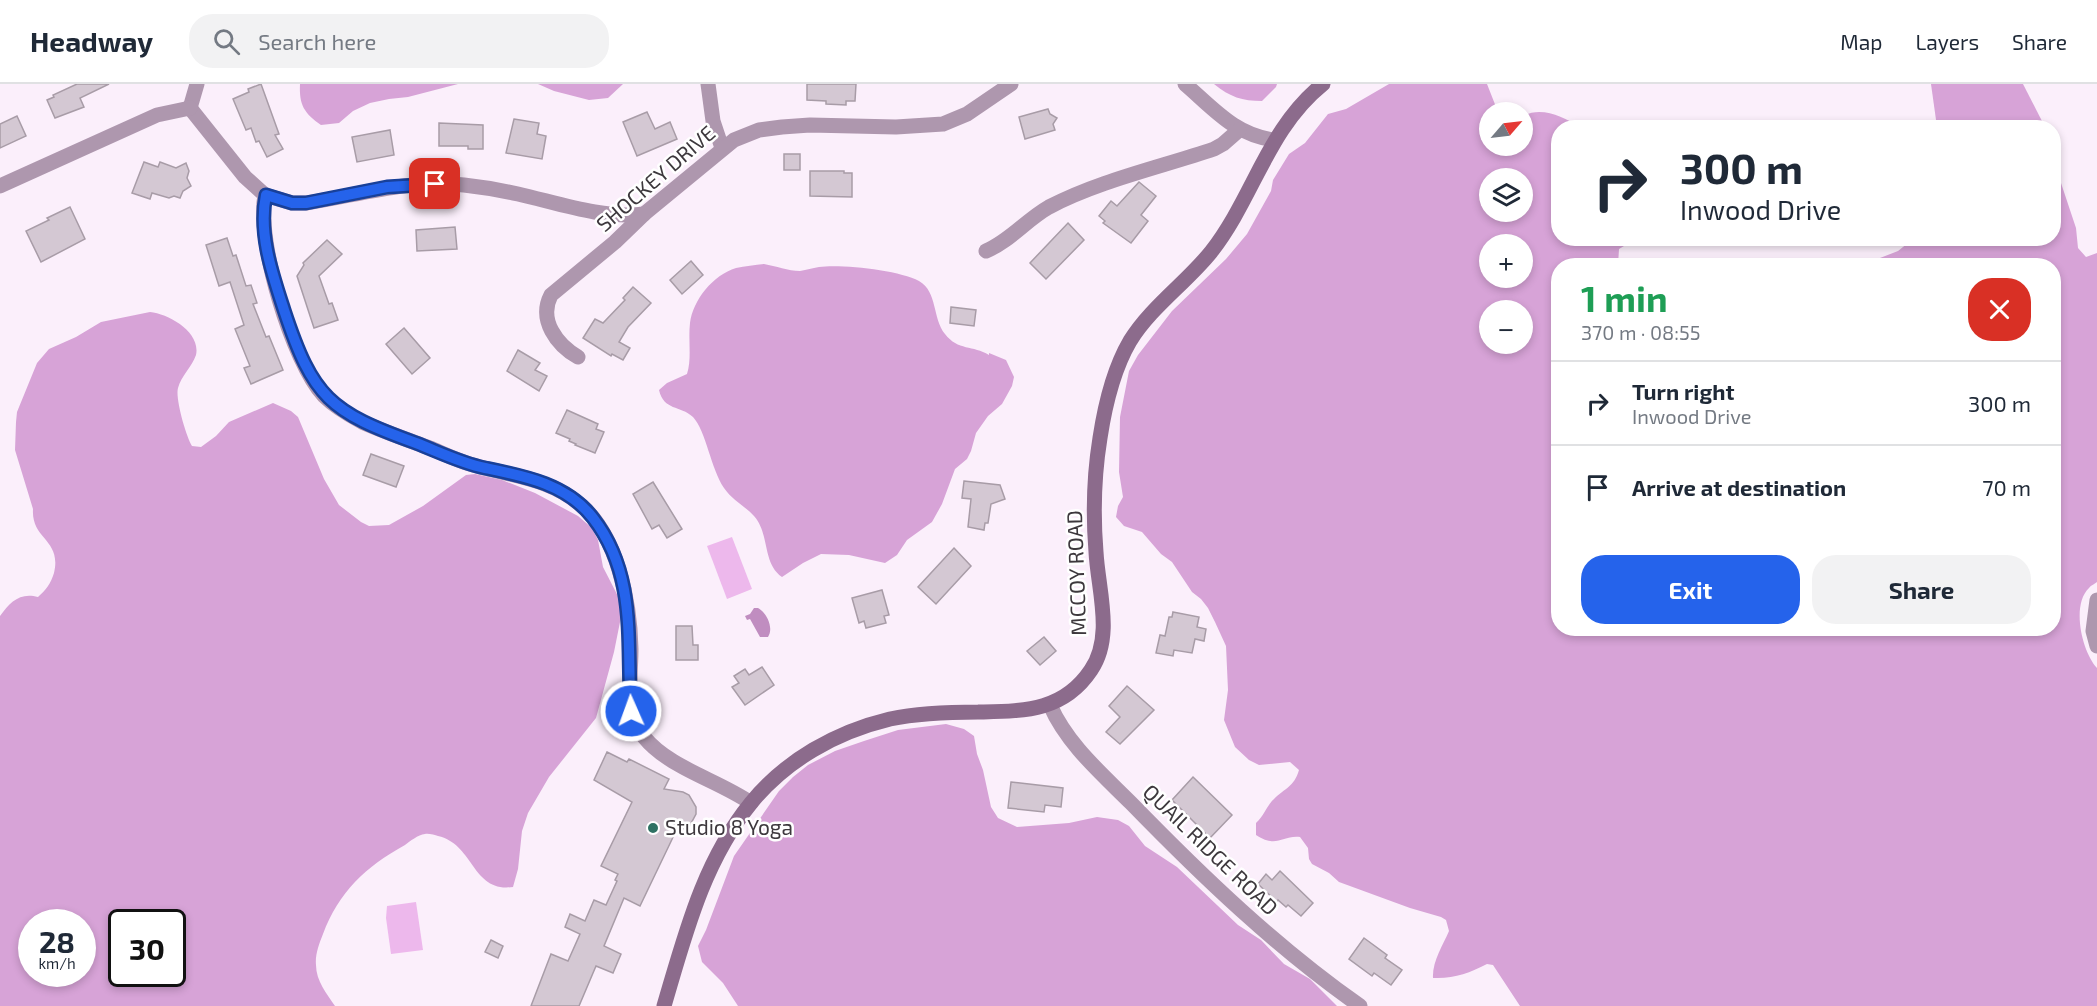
<!DOCTYPE html>
<html lang="en">
<head>
<meta charset="utf-8">
<style>
  :root { --surface:#fff; --page:#f2f2f3; --text:#1f2937; --muted:#747a83; --line:#e0e1e3; --accent:#2563eb }
  body { margin:0; font-family:"Exo 2",sans-serif; background:var(--page); color:var(--text); height:100vh; display:flex; flex-direction:column; font-size:22px; white-space:nowrap }
  * { box-sizing:border-box; margin:0 }
  p { font-size:20px; color:var(--muted) }
  .icon { flex:none; width:33px; height:33px; fill:none; stroke:currentColor; stroke-width:2; stroke-linecap:round; stroke-linejoin:round }
  .map { position:relative; flex:1; overflow:hidden }
  .panel { position:absolute; left:1551px; top:174px; width:510px; height:378px; display:flex; flex-direction:column; background:var(--surface); border-radius:24px; box-shadow:0 3px 9px #0003 }
  .panel>* { flex:none }
  .top-card { position:absolute; left:1551px; top:36px; width:510px; height:126px; border-radius:24px; box-shadow:0 3px 9px #0003; background:#fff; color:var(--text); overflow:hidden }
  .needle { width:39px; rotate:62deg }
  .fabs { position:absolute; left:1479px; top:18px; display:grid; gap:12px }
  .fabs a { display:grid; place-items:center; width:54px; height:54px; border-radius:50%; background:var(--surface); box-shadow:0 3px 9px #0003; font-size:30px }
  .speed { position:absolute; left:18px; top:825px; display:flex; gap:12px; font-size:30px; font-weight:700; text-align:center }
  .speed>* { display:grid; place-content:center; width:78px; height:78px; border-radius:50%; background:var(--surface); box-shadow:0 3px 9px #0003; line-height:1 }
  .speed small { font-size:15px; font-weight:400 }
  .speed .limit { border:3px solid #111; border-radius:9px; background:#fff; color:#111 }
  .pin { position:absolute; display:grid; place-items:center; width:51px; height:51px; color:#fff; margin:-26px; border-radius:12px; box-shadow:0 3px 9px #0006 }
  .me { position:absolute; width:66px; margin:-33px; rotate:358deg; stroke-linejoin:round; filter:drop-shadow(0 0 4px #0008) }
  .turn { display:flex; align-items:center; gap:21px; height:126px; padding:0 30px; font-size:27px }
  .turn .icon { width:78px; height:78px; stroke-width:2.5 }
  .turn b { display:block; font-size:42px; line-height:51px }
  .round { display:grid; place-items:center; flex:none; width:63px; height:63px; border-radius:24px; background:var(--page) }
  .head { display:flex; align-items:center; justify-content:space-between; height:102px; padding:0 30px }
  h1 { font-size:36px; font-weight:700; line-height:45px; color:#1e9e55 }
  .button { display:flex; gap:12px; margin-top:auto; padding:12px 30px }
  .button a { flex:1; height:69px; border-radius:24px; background:var(--accent); color:#fff; font-size:24px; font-weight:700; line-height:69px; text-align:center }
  .button a+a { background:var(--page); color:var(--text) }
  ul { padding:0; list-style:none }
  li { display:flex; align-items:center; gap:18px; height:84px; padding:0 30px; border-top:2px solid var(--line) }
  li div { flex:1 }
  li b { display:block; font-size:22px }
  li em { font-style:normal }
  header { display:flex; align-items:center; gap:36px; box-sizing:border-box; height:84px; padding:0 30px; background:var(--surface); border-bottom:2px solid var(--line) }
  header strong { font-size:28px }
  nav { display:flex; gap:33px; margin-inline-start:auto; font-size:21px }
  .search { width:420px; height:54px; background:var(--page); display:flex; align-items:center; gap:15px; box-sizing:border-box; padding:0 21px; border-radius:24px; color:var(--muted); font-size:22px }
  .map>svg:first-child { display:block }
  .green { fill:#edb8ec }
  .forest { fill:#d7a3d7; fill-rule:evenodd }
  .water { fill:#c08dc0 }
  .building { fill:#d4c8d3; stroke:#a89ca7; stroke-width:1.5 }
  .lines { fill:none; stroke-linecap:round; stroke-linejoin:round }
  .street { stroke:#ae97ae; stroke-width:15 }
  .secondary { stroke:#8c6b8c; stroke-width:15 }
  .route-casing { stroke:#184099; stroke-width:15 }
  .route { stroke:#2563eb; stroke-width:10 }
  .poi-dot { fill:#2e7163; stroke:#fff; stroke-width:2 }
  .labels { text-anchor:middle; stroke-width:5; stroke-linejoin:round; paint-order:stroke }
  .street-label { font-size:21px; fill:#3d383d; stroke:#fff }
  .poi-label { font-size:21px; fill:#3d383d; stroke:#fff; text-anchor:start }
</style>
</head>
<body>
<header>
<strong>Headway</strong>
<div class="search"><svg class="icon" aria-label="search" viewBox="0 0 24 24"><circle cx="10" cy="10" r="6"/><path d="M15 15l6 6"/></svg>Search here</div>
<nav><a>Map</a><a>Layers</a><a>Share</a></nav>
</header>
<div class="map">
<svg width="2097" height="922" viewBox="0 0 2097 922">
  <rect width="100%" height="100%" fill="#fbeffb"/>
  <g class="green">
    <path d="M732,453L752,505L727,515L707,462Z"/>
    <path d="M416,818L423,866L391,870L386,834L387,822Z"/>
  </g>
  <g class="forest">
    <path d="M300,0H458L408,13L389,15L370,19L353,27L339,39L321,41C304,29 299,21 300,0Z"/>
    <path d="M538,0H623L608,14L589,16L554,7Z"/>
    <path d="M1214,0H1277L1276,3L1262,17C1242,17 1230,13 1214,0Z"/>
    <path d="M1389,0H1487L1498,28H1490V62H1522L1523,32C1542,22 1563,33 1580,43L1558,44V154L1627,155L1624,162L1619,165L1618,181L1558,182V544H2054V182L1862,181L1898,167L1913,155L2054,154V78L2076,144L2078,164L2086,173L2097,169V498C2095,500 2091,501 2089,504C2071,521 2082,568 2097,584V922H1520L1493,881L1487,880C1469,889 1454,895 1433,894C1432,878 1443,861 1449,847L1446,836L1441,833L1410,824L1339,798L1329,789L1312,780L1309,775L1308,764L1300,753C1282,751 1277,765 1256,751V739C1264,732 1267,721 1274,715C1285,704 1294,703 1299,686L1290,678L1259,681L1249,676L1235,663L1224,636L1228,606L1226,562L1215,538L1208,524L1201,515L1192,508L1172,478L1161,470L1142,448L1124,442L1116,433L1118,422L1123,413L1119,388L1120,333L1129,287L1138,271L1172,227L1226,175L1247,150L1271,107L1273,96L1289,70L1305,59L1328,30L1346,25ZM1490,94H1522V128H1490ZM1490,160H1522V194H1490ZM1490,226H1522V260H1490Z"/>
    <path d="M1931,0H2023L2045,43H1937Z"/>
    <path d="M764,180C776,182 788,187 800,187C807,186 812,184 819,183C841,180 899,186 919,197C938,208 932,234 945,250C958,267 973,261 989,271V269L1006,276L1014,293L1012,302L1002,320L988,332L976,349L971,367L967,375L955,385L942,420L932,438L907,456L897,471L885,479L849,471L821,470L803,479L782,493C762,479 770,450 754,432C745,422 732,416 724,404C711,385 706,347 693,333C680,321 664,327 659,306L667,299L687,290C692,274 688,257 690,239C693,216 713,191 736,184C745,182 755,181 764,180Z"/>
    <path d="M150,228C169,230 201,248 196,271C192,283 181,292 178,304C175,314 186,352 192,362L201,363L216,352L229,338L273,319L291,327L298,333L324,395L339,421L361,438L369,442L389,441L423,422L466,391L475,390L502,396L535,409L578,432L592,444L598,456L603,483L621,518L622,528L614,568L596,634L549,693L528,729L522,747L518,785L513,803C472,809 474,760 438,752C435,751 428,749 425,750C418,751 410,757 405,761C365,783 339,808 323,850C319,860 315,871 316,881C316,897 327,910 335,922H0V532C10,518 20,508 38,513C46,506 51,499 54,489C62,455 31,456 33,425L15,366L16,338L17,328L37,279L49,265L76,253L101,238ZM32,838H82V890H32ZM122,838H172V890H122Z"/>
    <path d="M946,640L964,645L974,652L977,670L983,686L991,723L998,734L1017,743L1069,739L1097,733L1118,736L1129,742L1145,762L1177,783L1238,841L1261,856L1284,880L1310,895L1337,922H738L723,899L702,878L698,862L706,846L734,772L779,707L793,693L808,681L835,667L864,657L898,646Z"/>
  </g>
  <path class="water" d="M754,524H758C767,529 774,544 768,553H760L750,535L747,536L745,532L750,530Z"/>
  <g class="building">
    <path d="M77,0H109L80,14L84,23L55,34L47,16L54,13L53,11Z"/>
    <path d="M261,0L279,50L275,51L283,65L267,73L259,57L256,58L251,44L246,46L233,15L249,8L248,5Z"/>
    <path d="M807,0H856L855,17H846V21L826,20V17L807,16Z"/>
    <path d="M1048,25L1050,30L1057,34L1053,40L1055,46L1025,55L1019,33Z"/>
    <path d="M647,28L655,45L670,38L677,55L637,72L623,38Z"/>
    <path d="M17,32L26,52L0,64V40Z"/>
    <path d="M514,35L539,39L537,50L546,52L542,75L506,69Z"/>
    <path d="M439,39L483,41V65H468V62H439Z"/>
    <path d="M390,46L394,71L357,78L352,53Z"/>
    <rect x="784" y="70" width="16" height="16"/>
    <path d="M144,78L158,83L160,78L176,84L186,79L189,87L187,94L191,102L183,107L180,114L174,112L169,114L152,109L150,115L132,109Z"/>
    <path d="M810,87H844V89H852V113L810,112Z"/>
    <path d="M1139,98L1156,112L1141,131L1148,137L1131,159L1103,139L1105,137L1099,132L1111,117L1117,122Z"/>
    <path d="M70,123L85,155L41,178L26,147L49,136L47,134Z"/>
    <path d="M1068,139L1084,156L1046,195L1030,179Z"/>
    <path d="M455,143L457,165L417,167L416,146Z"/>
    <path d="M227,154L233,172L236,171L246,202L251,201L257,219L253,220L266,253L269,252L283,286L251,300L244,284L250,282L235,245L244,241L230,198L219,202L206,161Z"/>
    <path d="M327,156L342,170L319,192L329,220L332,219L338,236L314,244L297,192L304,181L303,179Z"/>
    <path d="M691,177L703,191L682,210L670,196Z"/>
    <path d="M633,203L651,219L628,243L619,258L630,264L623,276L612,270L611,272L583,254L595,235L603,239L625,216L623,214Z"/>
    <path d="M951,223L976,226L974,242L950,239Z"/>
    <path d="M404,244L430,274L412,290L386,260Z"/>
    <path d="M518,266L540,279L535,286L547,292L539,307L507,287Z"/>
    <path d="M567,326L598,340L596,345L604,348L595,369L575,361L576,360L569,357L570,355L556,349Z"/>
    <path d="M371,370L404,382L396,403L363,391Z"/>
    <path d="M964,397L1000,401L1005,415L991,420L988,439H985L984,446L968,443L971,415L962,414Z"/>
    <path d="M653,398L682,445L667,454L659,441L652,445L633,410Z"/>
    <path d="M954,464L971,482L936,520L918,503Z"/>
    <path d="M882,506L889,531L884,532L886,539L866,544L864,537L859,539L852,514Z"/>
    <path d="M1173,528L1199,533L1197,543L1206,545L1204,557L1195,555L1192,569L1174,566L1173,572L1156,569L1160,551L1165,552L1169,533H1172Z"/>
    <path d="M676,542H692L693,561H698V576H676Z"/>
    <path d="M1044,553L1056,567L1040,581L1027,567Z"/>
    <path d="M762,583L774,601L745,621L732,603L739,599L734,592L745,585L749,591Z"/>
    <path d="M1127,602L1154,626L1120,660L1106,648L1120,633L1109,622Z"/>
    <path d="M607,668L627,678L629,675L669,695L664,705L683,708L689,711L696,723V730L689,743L676,747L640,822L624,814L604,862L621,870L613,889L596,882L579,922H531L551,870L568,877L580,850L565,843L570,830L585,837L594,816L606,821L617,797L615,796L618,790L601,782L632,718L594,696Z"/>
    <path d="M1193,693L1232,731L1210,754L1172,716Z"/>
    <path d="M1011,698L1063,704L1061,723L1045,721L1044,728L1008,724Z"/>
    <path d="M1280,787L1313,819L1301,832L1288,821L1286,823L1278,816L1277,818L1258,800L1266,790L1272,796Z"/>
    <path d="M1364,854L1387,871L1385,874L1402,886L1391,901L1374,889L1372,892L1349,875Z"/>
    <path d="M491,856L503,862L498,874L485,868Z"/>
  </g>
  <g class="lines">
    <g class="street">
      <path d="M708,0L713,37L722,64"/>
      <path d="M1185,0C1214,25 1235,51 1274,56"/>
      <path d="M190,24L245,93L265,111C256,157 292,277 324,312C335,323 349,331 362,338C385,348 408,356 430,364C444,370 458,377 473,381C511,392 551,394 582,422C618,454 630,518 631,565C631,594 624,628 644,653C669,684 718,696 751,719"/>
      <path d="M190,24L197,0"/>
      <path d="M0,102L157,31L190,24"/>
      <path d="M265,111L292,119H306C359,111 408,95 464,101C482,103 500,106 518,110C558,119 602,135 644,130"/>
      <path d="M986,167C1010,157 1026,136 1049,123C1098,97 1161,83 1214,65L1223,60L1239,46"/>
      <path d="M578,273C557,261 538,236 551,211L615,158L644,130L734,56L759,46L782,43L810,41L896,43L943,40L967,30L1011,0"/>
      <path d="M2097,516L2093,547L2097,562"/>
      <path d="M1050,621C1067,660 1101,689 1131,719C1202,792 1276,863 1360,922"/>
    </g>
    <path class="secondary" d="M664,922C685,851 703,778 751,719C786,676 836,648 890,635C919,629 949,628 978,628C1023,627 1063,628 1091,586C1114,552 1098,506 1096,468C1093,431 1094,391 1100,354C1105,321 1113,286 1130,257C1151,223 1186,199 1211,168C1254,113 1267,45 1323,0"/>
  </g>
  <g class="lines">
    <g class="route-casing">
      <path id="route" d="M435,100L387,103L306,119H292L266,111C258,149 272,189 284,226C313,314 330,328 416,359C439,368 461,379 485,384C524,392 567,400 593,434C638,492 626,560 631,627"/>
    </g>
    <use href="#route" class="route"/>
  </g>
  <circle class="poi-dot" cx="653" cy="744" r="6"/>
  <g class="labels">
    <g class="street-label">
      <text transform="translate(656 95) rotate(-41)" y="7">SHOCKEY DRIVE</text>
      <text transform="translate(1077 489) rotate(-92)" y="7">MCCOY ROAD</text>
      <text transform="translate(1210 766) rotate(44)" y="7">QUAIL RIDGE ROAD</text>
    </g>
    <g class="poi-label">
      <text x="665" y="751">Studio 8 Yoga</text>
    </g>
  </g>
</svg>
<div class="fabs">
<a><svg class="needle" viewBox="-14 -14 28 28"><path d="M0-13l5 13h-10z" fill="#e53935"/><path d="M0 13l5-13h-10z" fill="#747a83"/></svg></a>
<a><svg class="icon" aria-label="layers" viewBox="0 0 24 24"><path d="M12 4l9 5-9 5-9-5zM3 14l9 5 9-5"/></svg></a>
<a>+</a>
<a>−</a>
</div>
<div class="speed"><div>28<small>km/h</small></div><div class="limit">30</div></div>
<div class="pin" style="left:435px;top:100px;background:#d93025"><svg class="icon" aria-label="arrive" viewBox="0 0 24 24"><path d="M6 21V4h12l-3 4 3 4H6"/></svg></div>
<svg class="me" style="left:631px;top:627px" viewBox="-20 -20 40 40"><circle r="17" fill="#2563eb" stroke="#fff" stroke-width="3"/><path d="M0-11L8 9 0 5-8 9z" fill="#fff"/></svg>
<div class="top-card">
<div class="turn"><svg class="icon" aria-label="right" viewBox="0 0 24 24"><path d="M7 20v-9h11M14 6l5 5-5 5"/></svg><div><b>300 m</b>Inwood Drive</div></div>
</div>
<section class="panel">
<div class="head"><div><h1>1 min</h1><p>370 m · 08:55</p></div><a class="round" style="background:#d93025;color:#fff"><svg class="icon" aria-label="close" viewBox="0 0 24 24"><path d="M6 6l12 12M18 6L6 18"/></svg></a></div>
<ul>
<li><svg class="icon" aria-label="right" viewBox="0 0 24 24"><path d="M7 20v-9h11M14 6l5 5-5 5"/></svg><div><b>Turn right</b><p>Inwood Drive</p></div><em>300 m</em></li>
<li><svg class="icon" aria-label="arrive" viewBox="0 0 24 24"><path d="M6 21V4h12l-3 4 3 4H6"/></svg><div><b>Arrive at destination</b></div><em>70 m</em></li>
</ul>
<div class="button"><a>Exit</a><a>Share</a></div>
</section>
</div>
</body>
</html>
